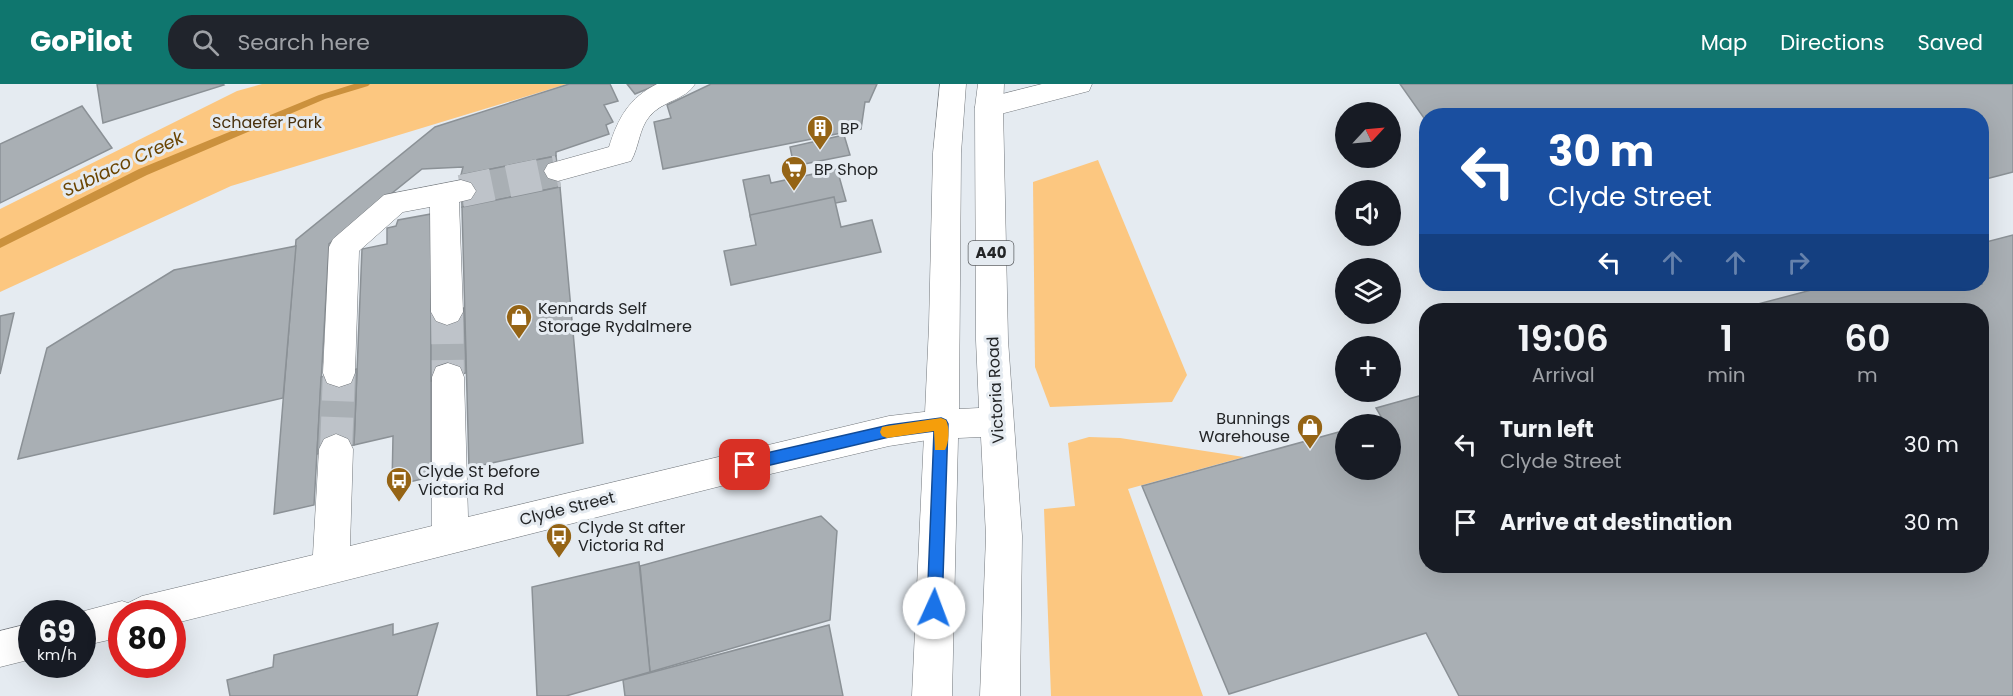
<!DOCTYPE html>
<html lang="en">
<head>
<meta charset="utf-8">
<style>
  :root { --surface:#171b24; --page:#20242c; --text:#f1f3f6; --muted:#9ea1a6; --accent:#0f766e }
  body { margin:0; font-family:Poppins,sans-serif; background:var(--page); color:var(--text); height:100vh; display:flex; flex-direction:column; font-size:22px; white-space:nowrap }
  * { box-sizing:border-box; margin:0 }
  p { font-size:20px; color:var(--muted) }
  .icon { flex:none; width:33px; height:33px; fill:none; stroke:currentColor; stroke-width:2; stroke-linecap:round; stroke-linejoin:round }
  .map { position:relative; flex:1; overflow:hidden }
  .sheet { position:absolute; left:1419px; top:219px; width:570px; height:270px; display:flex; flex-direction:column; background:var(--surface); border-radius:24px; box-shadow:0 6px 24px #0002 }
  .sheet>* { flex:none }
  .banner { position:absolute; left:1419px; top:24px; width:570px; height:183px; border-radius:24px; box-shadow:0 6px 24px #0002; background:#1a4fa0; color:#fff; overflow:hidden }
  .needle { width:39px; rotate:64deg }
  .buttons { position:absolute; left:1335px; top:18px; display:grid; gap:12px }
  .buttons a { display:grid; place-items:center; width:66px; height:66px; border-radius:50%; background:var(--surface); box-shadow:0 6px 24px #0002; font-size:30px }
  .speed { position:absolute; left:18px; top:516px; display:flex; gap:12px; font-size:30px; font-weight:700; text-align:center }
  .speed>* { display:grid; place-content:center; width:78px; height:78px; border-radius:50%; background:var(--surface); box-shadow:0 6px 24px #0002; line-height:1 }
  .speed small { font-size:15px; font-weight:400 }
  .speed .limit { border:9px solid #d22; background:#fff; color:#111 }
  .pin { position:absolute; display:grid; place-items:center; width:51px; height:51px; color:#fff; margin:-26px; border-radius:12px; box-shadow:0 3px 9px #0006 }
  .me { position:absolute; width:66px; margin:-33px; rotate:2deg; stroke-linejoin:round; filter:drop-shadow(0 0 4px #0008) }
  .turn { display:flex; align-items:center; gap:21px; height:126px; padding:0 30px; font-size:27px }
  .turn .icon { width:78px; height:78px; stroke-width:2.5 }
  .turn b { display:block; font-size:42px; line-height:51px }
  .lanes { display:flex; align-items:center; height:57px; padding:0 30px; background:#0003; justify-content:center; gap:30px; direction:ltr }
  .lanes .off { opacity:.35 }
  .eta { display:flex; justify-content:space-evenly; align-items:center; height:102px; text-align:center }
  .eta b { font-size:36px; font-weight:600; line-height:42px }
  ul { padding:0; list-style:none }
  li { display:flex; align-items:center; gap:18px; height:78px; padding:0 30px }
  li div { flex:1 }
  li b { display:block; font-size:22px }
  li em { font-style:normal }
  header { display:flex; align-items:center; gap:36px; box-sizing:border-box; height:84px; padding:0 30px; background:var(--accent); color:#fff }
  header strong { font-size:28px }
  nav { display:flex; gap:33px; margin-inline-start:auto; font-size:21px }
  .search { width:420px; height:54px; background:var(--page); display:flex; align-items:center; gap:15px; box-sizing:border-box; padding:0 21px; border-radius:24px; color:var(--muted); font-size:22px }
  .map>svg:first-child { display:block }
  .green { fill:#fcc780 }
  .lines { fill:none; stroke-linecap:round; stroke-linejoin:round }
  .stream { fill:#cb913d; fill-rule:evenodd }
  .building { fill:#a9afb4; stroke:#8b9196; stroke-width:1.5 }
  .minor-tunnel { stroke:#bec3c9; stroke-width:32; stroke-dasharray:32 16; stroke-linecap:butt }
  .minor-casing { stroke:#72777c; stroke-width:1 }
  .highway-casing { stroke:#72777c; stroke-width:1 }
  .minor { fill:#fff; fill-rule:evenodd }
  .highway { fill:#fff; fill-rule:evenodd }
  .route { fill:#1a73e8; stroke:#114b97; stroke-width:1.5 }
  .slow { fill:#f59e0b }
  .labels { text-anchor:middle; stroke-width:6; stroke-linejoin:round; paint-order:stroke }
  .shield { fill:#e5ebf1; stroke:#5d6064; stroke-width:1.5 }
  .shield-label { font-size:15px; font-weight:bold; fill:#232527 }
  .park-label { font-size:16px; fill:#49310d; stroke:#e5ebf1 }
  .poi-label { font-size:16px; fill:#232527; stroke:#e5ebf1; text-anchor:start }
  .street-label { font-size:16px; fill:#232527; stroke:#e5ebf1 }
  .water-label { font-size:18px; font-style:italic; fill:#6a4400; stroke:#e5ebf1 }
</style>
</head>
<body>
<header>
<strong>GoPilot</strong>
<div class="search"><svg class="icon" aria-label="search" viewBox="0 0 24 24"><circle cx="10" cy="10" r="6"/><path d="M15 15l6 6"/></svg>Search here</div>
<nav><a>Map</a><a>Directions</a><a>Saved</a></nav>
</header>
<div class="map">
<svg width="2013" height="612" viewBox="0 0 2013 612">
  <rect width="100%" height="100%" fill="#e5ebf1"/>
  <g class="green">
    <path d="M262,0H567L231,102L0,208V125L237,7Z"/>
    <path d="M1098,76L1187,291L1172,318L1050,323L1035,283L1033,98Z"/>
    <path d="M1089,353L1120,354L1244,373L1128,405L1203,612H1051L1044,425L1075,422L1068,359Z"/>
  </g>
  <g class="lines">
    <path class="stream" d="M354,0H370L368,2L325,15L147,91L0,164V155L139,85L319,11Z"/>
  </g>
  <g class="building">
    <path d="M97,0H223L224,1L103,39Z"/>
    <path d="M569,0H610L618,17L604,21L613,38L606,41L609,50L556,68V72L461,91L463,83L422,85L329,160L314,421L274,430L296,156L435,43Z"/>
    <path d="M627,0H659L635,10Z"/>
    <path d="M711,0H877L869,18H865L861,45L663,85L654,38L671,34L667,21Z"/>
    <path d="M1400,0H2013V88L1982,96V32H1426V37Z"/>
    <path d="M82,22L112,64L0,119V60Z"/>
    <path d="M844,51L850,71L794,82L790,63Z"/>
    <path d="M556,72L560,103L462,123L461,91Z"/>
    <path d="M837,85L846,117L751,136L743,96L769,91L771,99Z"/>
    <path d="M560,103L583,359L469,384L462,123Z"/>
    <path d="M834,113L841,143L872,136L881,168L731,201L724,167L756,161L750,131Z"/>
    <path d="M431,130V393L392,402L393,352L354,361L362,165L387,160V144L396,142L398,136Z"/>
    <path d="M2013,151V612H1459L1426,549L1229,610L1142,402L1346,346V386H1390V340H1367L1383,336L1376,324L1426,310V482H1982V226H1735L1834,200H1982V159Z"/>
    <path d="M296,162L283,314L18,375L47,264L174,186Z"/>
    <path d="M464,224L466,289L431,297V232Z"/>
    <path d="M14,229L0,290V232Z"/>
    <path d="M357,285L354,361L317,370L321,293Z"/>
    <path d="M821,432L837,447L830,536L650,588L640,482Z"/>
    <path d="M639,478L650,588L566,612H537L532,503Z"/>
    <path d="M438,539L417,612H230L227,596L273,583L274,571L393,540V551Z"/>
    <path d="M829,541L843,612H625L623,596Z"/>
  </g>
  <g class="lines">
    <g class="minor-tunnel">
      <path d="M461,107L558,87"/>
      <path d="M447,228L448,293"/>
      <path d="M336,365L339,289"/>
    </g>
    <g class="minor-casing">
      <g id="minor">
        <path d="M657,0H695C686,16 661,17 649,33C639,45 639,63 631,77L558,97L548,94L544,87L548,80L609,63C618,34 629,14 657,0Z"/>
        <path d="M1042,0H1092L1089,7L989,33L979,30L975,23L979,16Z"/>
        <path d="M461,96L471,99L476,107L471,115L459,118L463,228L458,237L447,241L436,237L431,228L430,123L403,128L359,167L355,289L351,299L339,303L327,299L323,289L329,163L333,155L384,111Z"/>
        <path d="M448,279L460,283L464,293L468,433L889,332L941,326L953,330L958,340L953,350L941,354L889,362L745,396L172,540V530H122V553L82,562V530H73L122,517L128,519L142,512L313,471L319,365L324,355L336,350L348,355L353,365L350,462L432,442V293L436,283Z"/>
        <path d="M32,539V575L0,583V547Z"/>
      </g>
    </g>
    <g class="highway-casing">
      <path id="highway" d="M940,0H966L961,69L959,325L979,324L976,256L975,23L978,0H1004L1003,23L1008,256L1022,452L1020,612H980L986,452L981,353L958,354L952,612H912L929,242L933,69Z"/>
    </g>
    <use href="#minor" class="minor"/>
    <use href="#highway" class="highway"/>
  </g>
  <path class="route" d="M941,334L946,336L948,340L942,524L940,529L934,532L929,529L927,524L934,347L889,353L745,387L740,385L738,381L740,376L745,374L889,341Z"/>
  <path class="slow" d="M941,334L946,336C950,344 949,359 945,366H935L934,347L887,354L882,352L880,348L882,343L887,342Z"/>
  <defs>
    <g id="building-pin" transform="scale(1.35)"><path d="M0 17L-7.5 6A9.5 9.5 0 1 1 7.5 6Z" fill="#956415" stroke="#e5ebf1"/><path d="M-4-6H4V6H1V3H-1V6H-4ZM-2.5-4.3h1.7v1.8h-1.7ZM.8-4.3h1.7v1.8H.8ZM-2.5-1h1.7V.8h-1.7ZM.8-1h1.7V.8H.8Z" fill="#fff"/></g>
    <g id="supermarket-pin" transform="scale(1.35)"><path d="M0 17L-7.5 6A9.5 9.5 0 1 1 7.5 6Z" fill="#956415" stroke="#e5ebf1"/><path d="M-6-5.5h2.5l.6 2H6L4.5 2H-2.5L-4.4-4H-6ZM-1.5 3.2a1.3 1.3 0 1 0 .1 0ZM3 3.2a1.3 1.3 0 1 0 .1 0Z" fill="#fff"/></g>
    <g id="shop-pin" transform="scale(1.35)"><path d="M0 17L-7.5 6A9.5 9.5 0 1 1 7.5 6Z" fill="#956415" stroke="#e5ebf1"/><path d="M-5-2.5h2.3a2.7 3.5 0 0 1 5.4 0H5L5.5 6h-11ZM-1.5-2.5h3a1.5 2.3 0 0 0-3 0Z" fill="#fff"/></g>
    <g id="bus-pin" transform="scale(1.35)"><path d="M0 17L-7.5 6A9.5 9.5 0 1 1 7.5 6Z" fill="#956415" stroke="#e5ebf1"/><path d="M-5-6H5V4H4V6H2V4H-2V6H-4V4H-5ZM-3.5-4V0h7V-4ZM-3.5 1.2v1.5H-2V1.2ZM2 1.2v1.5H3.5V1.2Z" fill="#fff"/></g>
  </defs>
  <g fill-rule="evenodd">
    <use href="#building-pin" x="820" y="44"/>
    <use href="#supermarket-pin" x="794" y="85"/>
    <use href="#shop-pin" x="519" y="233"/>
    <use href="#shop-pin" x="1310" y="343"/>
    <use href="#bus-pin" x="399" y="396"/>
    <use href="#bus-pin" x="559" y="452"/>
  </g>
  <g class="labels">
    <rect class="shield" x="968.5" y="157" width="45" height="24" rx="4.5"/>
    <g class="shield-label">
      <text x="991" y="174">A40</text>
    </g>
    <g class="park-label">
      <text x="267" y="44">Schaefer Park</text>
    </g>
    <g class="poi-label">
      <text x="840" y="50">BP</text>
      <text x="814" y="91">BP Shop</text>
      <text x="538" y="230">Kennards Self<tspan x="538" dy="18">Storage Rydalmere</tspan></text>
      <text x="1290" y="340" text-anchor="end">Bunnings<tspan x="1290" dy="18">Warehouse</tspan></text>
      <text x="418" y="393">Clyde St before<tspan x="418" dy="18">Victoria Rd</tspan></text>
      <text x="578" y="449">Clyde St after<tspan x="578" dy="18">Victoria Rd</tspan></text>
    </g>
    <g class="street-label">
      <text transform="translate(995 306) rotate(-93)" y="6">Victoria Road</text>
      <text transform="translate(567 424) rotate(-14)" y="6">Clyde Street</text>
    </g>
    <g class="water-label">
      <text transform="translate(123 80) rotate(-25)" y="6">Subiaco Creek</text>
    </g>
  </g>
</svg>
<div class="buttons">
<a><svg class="needle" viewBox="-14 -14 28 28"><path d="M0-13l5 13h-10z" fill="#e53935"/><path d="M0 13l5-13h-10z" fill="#9ea1a6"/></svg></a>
<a><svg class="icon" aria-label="sound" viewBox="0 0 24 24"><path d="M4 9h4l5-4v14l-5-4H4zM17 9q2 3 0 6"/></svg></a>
<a><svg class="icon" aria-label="layers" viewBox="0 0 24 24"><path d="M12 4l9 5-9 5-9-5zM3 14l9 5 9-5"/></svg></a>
<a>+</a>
<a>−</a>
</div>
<div class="speed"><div>69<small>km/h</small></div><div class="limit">80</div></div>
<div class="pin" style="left:745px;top:381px;background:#d93025"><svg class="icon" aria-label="arrive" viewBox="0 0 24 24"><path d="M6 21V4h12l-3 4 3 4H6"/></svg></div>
<svg class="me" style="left:934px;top:524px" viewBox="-20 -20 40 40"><circle r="19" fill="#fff"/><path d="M0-13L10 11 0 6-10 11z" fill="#1a73e8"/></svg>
<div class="banner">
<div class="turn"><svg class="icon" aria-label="left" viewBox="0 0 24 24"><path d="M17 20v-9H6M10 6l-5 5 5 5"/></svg><div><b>30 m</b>Clyde Street</div></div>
<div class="lanes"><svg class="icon" aria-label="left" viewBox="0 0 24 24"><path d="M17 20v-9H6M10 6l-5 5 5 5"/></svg><svg class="icon off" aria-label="ahead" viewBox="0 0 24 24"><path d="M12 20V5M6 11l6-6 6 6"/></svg><svg class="icon off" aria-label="ahead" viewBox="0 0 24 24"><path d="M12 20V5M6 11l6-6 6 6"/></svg><svg class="icon off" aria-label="right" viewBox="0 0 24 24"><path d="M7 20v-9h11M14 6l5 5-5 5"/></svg></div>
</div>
<section class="sheet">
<div class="eta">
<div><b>19:06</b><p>Arrival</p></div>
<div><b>1</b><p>min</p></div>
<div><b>60</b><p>m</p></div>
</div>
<ul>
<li><svg class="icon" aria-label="left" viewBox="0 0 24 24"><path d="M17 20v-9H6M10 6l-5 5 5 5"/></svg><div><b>Turn left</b><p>Clyde Street</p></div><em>30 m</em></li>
<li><svg class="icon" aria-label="arrive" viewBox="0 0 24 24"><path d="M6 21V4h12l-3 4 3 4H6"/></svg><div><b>Arrive at destination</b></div><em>30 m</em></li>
</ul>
</section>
</div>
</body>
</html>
